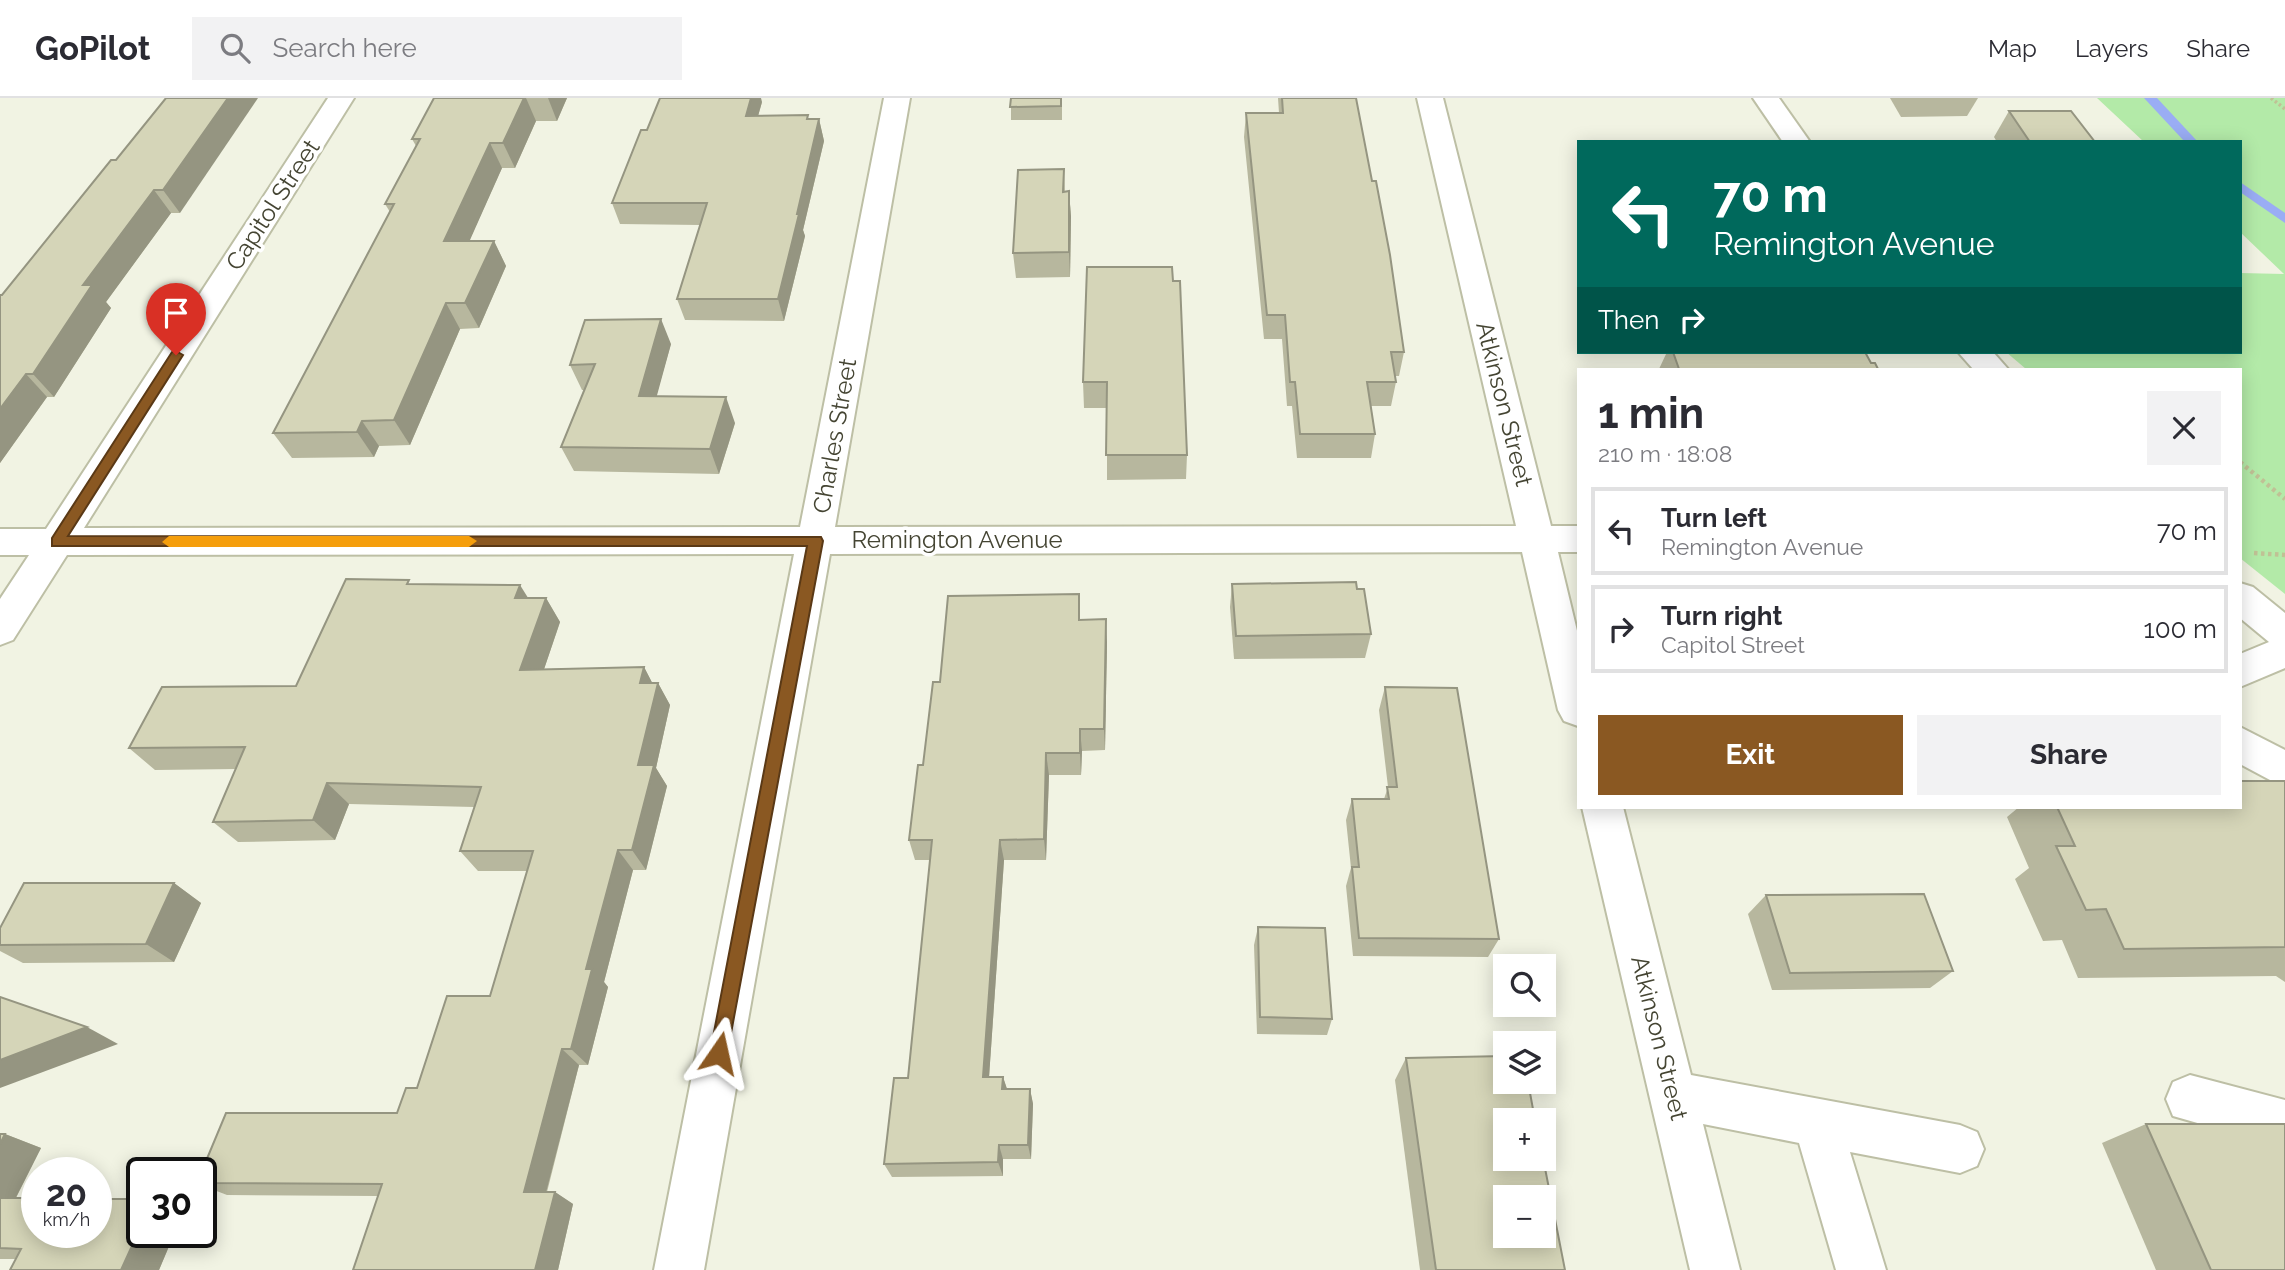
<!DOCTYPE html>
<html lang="en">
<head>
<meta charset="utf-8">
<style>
  :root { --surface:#fff; --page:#f2f2f3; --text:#2b2b33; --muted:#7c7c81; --line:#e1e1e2; --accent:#8a5822 }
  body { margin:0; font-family:Raleway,sans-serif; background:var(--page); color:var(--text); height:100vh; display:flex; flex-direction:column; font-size:26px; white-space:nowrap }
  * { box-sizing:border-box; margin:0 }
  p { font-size:23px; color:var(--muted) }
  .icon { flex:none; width:38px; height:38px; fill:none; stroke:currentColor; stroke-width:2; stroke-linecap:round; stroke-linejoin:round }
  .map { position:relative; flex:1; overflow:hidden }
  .sheet { position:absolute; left:1577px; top:270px; width:665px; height:441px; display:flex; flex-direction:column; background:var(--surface); border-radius:0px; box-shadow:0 4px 18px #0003 }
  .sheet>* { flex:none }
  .top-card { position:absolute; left:1577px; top:42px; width:665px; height:214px; border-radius:0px; box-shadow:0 4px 18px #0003; background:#00695c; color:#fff; overflow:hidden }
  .tools { position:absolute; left:1493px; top:856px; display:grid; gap:14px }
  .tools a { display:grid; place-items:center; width:63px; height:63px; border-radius:0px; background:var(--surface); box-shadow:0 4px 18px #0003; font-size:35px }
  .speed { position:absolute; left:21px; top:1059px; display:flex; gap:14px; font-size:35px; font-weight:700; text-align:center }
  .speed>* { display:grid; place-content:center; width:91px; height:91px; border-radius:50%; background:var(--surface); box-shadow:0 4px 18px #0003; line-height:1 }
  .speed small { font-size:18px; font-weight:400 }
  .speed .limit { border:4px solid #111; border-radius:10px; background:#fff; color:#111 }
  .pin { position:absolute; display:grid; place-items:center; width:60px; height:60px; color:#fff; margin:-72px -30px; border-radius:50% 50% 50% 0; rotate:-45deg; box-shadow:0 0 7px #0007 }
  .pin .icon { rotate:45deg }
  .me { position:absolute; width:77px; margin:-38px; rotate:11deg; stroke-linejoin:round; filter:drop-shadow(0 0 5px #0008) }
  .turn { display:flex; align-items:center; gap:24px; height:147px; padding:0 21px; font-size:32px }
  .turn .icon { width:91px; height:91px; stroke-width:2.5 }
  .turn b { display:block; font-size:49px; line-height:60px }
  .then { display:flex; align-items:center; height:66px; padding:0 21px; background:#0003; gap:14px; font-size:26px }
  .round { display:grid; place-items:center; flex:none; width:74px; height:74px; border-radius:0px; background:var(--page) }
  .head { display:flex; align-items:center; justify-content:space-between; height:119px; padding:0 21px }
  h1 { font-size:42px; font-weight:700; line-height:52px }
  .cta { display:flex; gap:14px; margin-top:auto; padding:14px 21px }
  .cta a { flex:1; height:80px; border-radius:0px; background:var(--accent); color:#fff; font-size:28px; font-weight:700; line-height:80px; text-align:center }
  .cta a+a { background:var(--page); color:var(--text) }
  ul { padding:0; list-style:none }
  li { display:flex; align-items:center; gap:21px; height:88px; margin:0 14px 10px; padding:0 7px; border:4px solid var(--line); border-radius:0px }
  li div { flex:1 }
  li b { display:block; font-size:26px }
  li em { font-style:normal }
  header { display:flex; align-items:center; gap:42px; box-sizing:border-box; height:98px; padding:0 35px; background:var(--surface); border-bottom:2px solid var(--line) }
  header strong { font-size:33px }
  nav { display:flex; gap:38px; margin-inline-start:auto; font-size:24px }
  .search { width:490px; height:63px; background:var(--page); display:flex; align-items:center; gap:18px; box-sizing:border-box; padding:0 24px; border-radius:0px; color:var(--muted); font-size:26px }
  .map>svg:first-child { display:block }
  .green { fill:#b3eaa8 }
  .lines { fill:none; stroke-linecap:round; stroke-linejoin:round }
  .stream { fill:#9aadf4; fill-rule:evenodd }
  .minor-casing { stroke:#bdbfa5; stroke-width:4 }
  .path-far1 { stroke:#c0c195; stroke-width:3.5; stroke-dasharray:2.5 2.5; stroke-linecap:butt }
  .path { stroke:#c0c195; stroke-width:4.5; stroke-dasharray:3.5 3.5; stroke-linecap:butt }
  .minor { fill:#fff; fill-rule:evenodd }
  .wall { fill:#b7b79e }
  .shaded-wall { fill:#959581 }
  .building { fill:#d5d5b8; stroke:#959581; stroke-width:2; fill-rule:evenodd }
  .route { fill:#8a5822; stroke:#5a3916; stroke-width:2 }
  .slow { fill:#f59e0b }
  .labels { text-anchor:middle; stroke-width:7; stroke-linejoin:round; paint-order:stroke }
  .street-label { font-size:24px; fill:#454533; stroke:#fff }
</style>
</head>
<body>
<header>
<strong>GoPilot</strong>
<div class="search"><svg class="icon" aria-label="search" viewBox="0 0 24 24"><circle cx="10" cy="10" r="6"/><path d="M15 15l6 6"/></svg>Search here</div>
<nav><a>Map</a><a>Layers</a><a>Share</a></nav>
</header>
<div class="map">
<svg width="2285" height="1172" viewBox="0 0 2285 1172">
  <rect width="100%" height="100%" fill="#f1f3e3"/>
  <path class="green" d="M2097,0H2285V496L2240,460V271H2026L2006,254H2240V175L2284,176L2240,134V44H2144Z"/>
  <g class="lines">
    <g class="stream">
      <path d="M2144,0H2157L2198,44H2185Z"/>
      <path d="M2240,84L2285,115V125L2240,94Z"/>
    </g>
    <g class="minor-casing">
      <g id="minor">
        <path d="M328,0H354L84,430L800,429L884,0H910L835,429L1516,428L1417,0H1443L1551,428H1578V454H1558L1578,537V628L1564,623L1558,612L1522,454L830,456L704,1172H654L794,456L67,457L13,542L0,547V501L29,457H0V431H46Z"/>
        <path d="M1753,0H1779L1810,44H1783Z"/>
        <path d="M1958,254H1993L2008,271H1973Z"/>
        <path d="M2240,485L2253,489L2285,515V570L2240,589V556L2269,544L2240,520Z"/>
        <path d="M2240,629L2285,652V690L2240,666Z"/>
        <path d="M1582,709H1623L1691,977L1960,1027L1977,1034L1984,1051L1977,1068L1960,1075L1850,1054L1886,1172H1836L1799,1045L1703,1026L1740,1172H1690Z"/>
        <path d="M2190,977L2285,1002V1050L2173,1018L2166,1001L2173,984Z"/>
      </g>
    </g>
    <path class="path-far1" d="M2271,0L2285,11"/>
    <g class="path">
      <path d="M2240,364L2285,401"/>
      <path d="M2254,455L2285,457"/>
    </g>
    <use href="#minor" class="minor"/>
  </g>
  <g class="wall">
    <path d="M166,0L180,115H171L106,204L111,210L54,299H47L0,365V197H2L116,62Z"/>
    <path d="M434,0H567L557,23H536L515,70H502L469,143H494L506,168L479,230L460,231L410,347L379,348L374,359L292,360L273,335L390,114L385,106L416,48L412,41Z"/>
    <rect x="1011" y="0" width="51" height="22"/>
    <path d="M1278,0H1356L1404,254L1399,278H1395L1396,284L1391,308H1371L1375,336L1371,360H1297L1292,308H1287L1282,241H1264L1244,39L1246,15H1279Z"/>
    <path d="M1890,0H1978L1967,18L1901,19Z"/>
    <path d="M762,4L758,18L808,17V21H819L824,43L803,132L805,138L784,223L685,222L677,201L700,127L620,126L612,105Z"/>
    <path d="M2009,13L2095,44H1997L1994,39Z"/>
    <path d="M1064,71L1065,94L1069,93L1071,119L1070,179L1016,180L1013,155Z"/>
    <path d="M1087,169L1187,357L1186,381L1107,382V310H1084L1083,284Z"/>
    <path d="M671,246L656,298L735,325L719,376L574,373L561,349L584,292H582L570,267Z"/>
    <path d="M1667,254H1865L1871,265L1878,271H1659Z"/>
    <path d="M412,486L528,500H546L560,524L544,571L644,569L652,585H658L670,607L656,670L667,688L646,772H633L604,884L608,889L588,967H579L547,1094H555L573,1106L558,1172H353L378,1098L227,1097L201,1087V1075L397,1015L490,898L527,773H478L460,753L474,709L349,706L335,742L238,744L213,724L236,671L155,672L129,650L296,588Z"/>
    <path d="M1232,486L1357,491L1371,536L1365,560L1234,561L1230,509Z"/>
    <path d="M1081,521L1107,544L1105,652L1082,653L1081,677H1049L1046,762H1004L989,979H1003L1007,991H1030L1033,1006L1031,1061H1003V1078L892,1079L884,1066L908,980L930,762H915L909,742L940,584Z"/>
    <path d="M1385,589L1499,841L1488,859L1353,858L1346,788L1351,770L1346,722L1352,701H1384L1388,689L1379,612Z"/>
    <path d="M2285,683V884L2276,878L2078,880L2062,842L2043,843L2015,781L2029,770L2007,719L2019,709H2240Z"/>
    <path d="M174,785L201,805L174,864L23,865L0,853V830Z"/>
    <path d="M1766,797L1953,873L1930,890L1772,892L1748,816Z"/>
    <path d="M1258,829L1332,921L1327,937L1257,936L1254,847Z"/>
    <path d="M1406,960L1565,1172H1420L1395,982Z"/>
    <path d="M2146,1026L2285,1172H2156L2102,1045Z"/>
    <path d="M0,1036H5L41,1050L16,1100L142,1134H175L159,1172L16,1161H0Z"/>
  </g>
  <g class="shaded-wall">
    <path d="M228,0H258L180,115L163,92Z"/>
    <path d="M524,0H526L536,23L515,70L503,45Z"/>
    <path d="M548,0H567L557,23Z"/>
    <path d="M751,0H761L762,4L752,39L746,18Z"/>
    <path d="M819,21L824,43L803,132L805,138L784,223L778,201Z"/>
    <path d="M490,45L502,70L458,169L444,143Z"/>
    <path d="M154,92L171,115L106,204L111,210L54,299L33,276L83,187Z"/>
    <path d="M1069,93L1071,119L1070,179L1069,154Z"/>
    <path d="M494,143L506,168L479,230L465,205Z"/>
    <path d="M446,205L460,231L410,347L394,322Z"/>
    <path d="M661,221L671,246L650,323L639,298Z"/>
    <path d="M26,276L47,299L0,365V311Z"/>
    <path d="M726,299L735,325L719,376L710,351Z"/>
    <path d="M362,323L379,348L374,359L357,334Z"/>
    <path d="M520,487L535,511L515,500Z"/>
    <path d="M546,500L560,524L536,595L520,572Z"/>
    <path d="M1106,521L1107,544L1105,652L1104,631Z"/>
    <path d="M644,569L656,592L658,585L670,607L656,670L667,688L646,772L632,752L638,667L640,585Z"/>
    <path d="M1080,631L1082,653L1081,677L1080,655Z"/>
    <path d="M1046,655L1049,677L1046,762L1044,741Z"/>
    <path d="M327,685L349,706L335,742L313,722Z"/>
    <path d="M1000,742L1004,762L988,994L983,979Z"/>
    <path d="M618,752L633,772L604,884L608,889L588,967L571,951L586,871Z"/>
    <path d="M174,785L201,805L174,864L146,846Z"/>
    <path d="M87,929L118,946L0,990V962Z"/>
    <path d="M562,951L579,967L543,1106L524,1094Z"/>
    <path d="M1003,979L1008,994L1002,991Z"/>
    <path d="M1030,991L1033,1006L1031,1061L1028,1047Z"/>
    <path d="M5,1036L41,1050L10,1111L0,1108V1046Z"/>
    <path d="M999,1047L1003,1061V1078L998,1064Z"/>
    <path d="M555,1094L573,1106L558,1172H535Z"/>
    <path d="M142,1126V1134H175L159,1172H121Z"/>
  </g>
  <g class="building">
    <path d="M166,0H228L163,92H154L83,187H92L33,276H26L0,311V197H2L111,62H116Z"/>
    <path d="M434,0H524L503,45H490L444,143H494L465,205H446L394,322L362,323L357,334L273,335L394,106H385L420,41H412Z"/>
    <path d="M660,0H751L746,18L808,17L807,21H819L797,116H799L778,201H677L707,105H612L641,32H647Z"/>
    <path d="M1011,0H1061V8L1010,9Z"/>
    <path d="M1282,0H1356L1372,83H1376L1390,157L1404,254H1391L1396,284H1367L1375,336H1300L1295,284H1290L1285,217H1267L1246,15H1283Z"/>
    <path d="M2009,13H2071L2095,44H2030Z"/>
    <path d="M1064,71L1063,94L1069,93V154L1013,155L1018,72Z"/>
    <path d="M1087,169H1172L1173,183H1180L1187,357H1106L1107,284H1083Z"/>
    <path d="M661,221L639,298L726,299L710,351L561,349L595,266L570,267L585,222Z"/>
    <path d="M1673,254H1865L1871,265H1875L1878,271H1679Z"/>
    <path d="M346,481L409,482L407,486L520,487L515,500H546L520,572L644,569L640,585H658L638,667H654L632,752H618L586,871H592L571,951H562L524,1094H555L535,1172H353L382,1086L201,1085V1075L226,1015H397L406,990H417L447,898H490L533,753H460L481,689L327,685L313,722L213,724L245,649L129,650L162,589L296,588Z"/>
    <path d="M1356,484L1357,491H1364L1371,536L1236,538L1232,486Z"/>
    <path d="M1079,496V522L1106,521L1104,631H1080V655H1046L1044,741L1000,742L983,979H1003L1002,991H1030L1028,1047H999L998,1064L884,1066L894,980H908L932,742H909L918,667H923L933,584H940L948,498Z"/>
    <path d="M1385,589L1457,590L1499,841L1359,840L1352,769H1359L1352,701H1389L1387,689H1397Z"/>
    <path d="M2240,683H2285V849L2124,851L2106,811L2086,812L2056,748H2075L2057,709H2240Z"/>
    <path d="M24,785H174L146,846L0,847V830Z"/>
    <path d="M1924,796L1953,873L1790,875L1766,797Z"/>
    <path d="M1258,829L1325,830L1332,921L1260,919Z"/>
    <path d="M0,899L87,929L0,962Z"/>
    <path d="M1505,958V984H1528L1535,1022H1505V1060H1543L1565,1172H1436L1406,960ZM1505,1099H1544V1138H1505Z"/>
    <path d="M2146,1026H2285V1172H2211Z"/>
    <path d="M0,1036H5L0,1046Z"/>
    <path d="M0,1100H37V1134H96V1101H142V1126L121,1172H10L21,1151L0,1150Z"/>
  </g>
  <path class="route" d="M176,253L183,257L68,438L821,439L823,443L726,962L719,965L712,962L710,955L807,448H52V440L172,254Z"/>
  <path class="slow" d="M169,438H469L477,443L469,449H169L162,444Z"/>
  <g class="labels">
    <g class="street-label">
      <text transform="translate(273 107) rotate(-57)" y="8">Capitol Street</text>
      <text transform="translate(1504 306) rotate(76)" y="8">Atkinson Street</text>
      <text transform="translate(835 338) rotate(-80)" y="8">Charles Street</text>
      <text x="957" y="450">Remington Avenue</text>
      <text transform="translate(1659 940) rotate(76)" y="8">Atkinson Street</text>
    </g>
  </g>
</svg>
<div class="tools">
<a><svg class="icon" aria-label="search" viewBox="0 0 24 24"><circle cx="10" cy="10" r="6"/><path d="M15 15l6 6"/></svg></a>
<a><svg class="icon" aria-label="layers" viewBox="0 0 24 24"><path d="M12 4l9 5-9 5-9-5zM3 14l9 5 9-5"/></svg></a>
<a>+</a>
<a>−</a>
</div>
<div class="speed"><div>20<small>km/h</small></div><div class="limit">30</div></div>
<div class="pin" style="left:176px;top:257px;background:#d93025"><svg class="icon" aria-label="arrive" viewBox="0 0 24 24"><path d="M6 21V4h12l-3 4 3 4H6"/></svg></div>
<svg class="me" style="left:719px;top:955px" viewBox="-20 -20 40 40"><path d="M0-17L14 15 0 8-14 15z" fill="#8a5822" stroke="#fff" stroke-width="4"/></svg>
<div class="top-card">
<div class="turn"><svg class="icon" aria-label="left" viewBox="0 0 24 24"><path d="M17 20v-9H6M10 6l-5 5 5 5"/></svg><div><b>70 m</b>Remington Avenue</div></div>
<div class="then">Then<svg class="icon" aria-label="right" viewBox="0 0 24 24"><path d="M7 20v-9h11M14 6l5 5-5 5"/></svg></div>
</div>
<section class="sheet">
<div class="head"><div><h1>1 min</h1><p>210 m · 18:08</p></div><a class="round"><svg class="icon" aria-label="close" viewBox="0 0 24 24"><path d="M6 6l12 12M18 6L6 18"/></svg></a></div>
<ul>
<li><svg class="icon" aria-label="left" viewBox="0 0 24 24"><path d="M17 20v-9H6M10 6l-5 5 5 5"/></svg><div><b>Turn left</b><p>Remington Avenue</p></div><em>70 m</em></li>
<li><svg class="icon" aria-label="right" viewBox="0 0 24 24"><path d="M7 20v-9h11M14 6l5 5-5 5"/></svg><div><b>Turn right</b><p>Capitol Street</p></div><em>100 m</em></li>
</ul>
<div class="cta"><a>Exit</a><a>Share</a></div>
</section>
</div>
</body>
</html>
